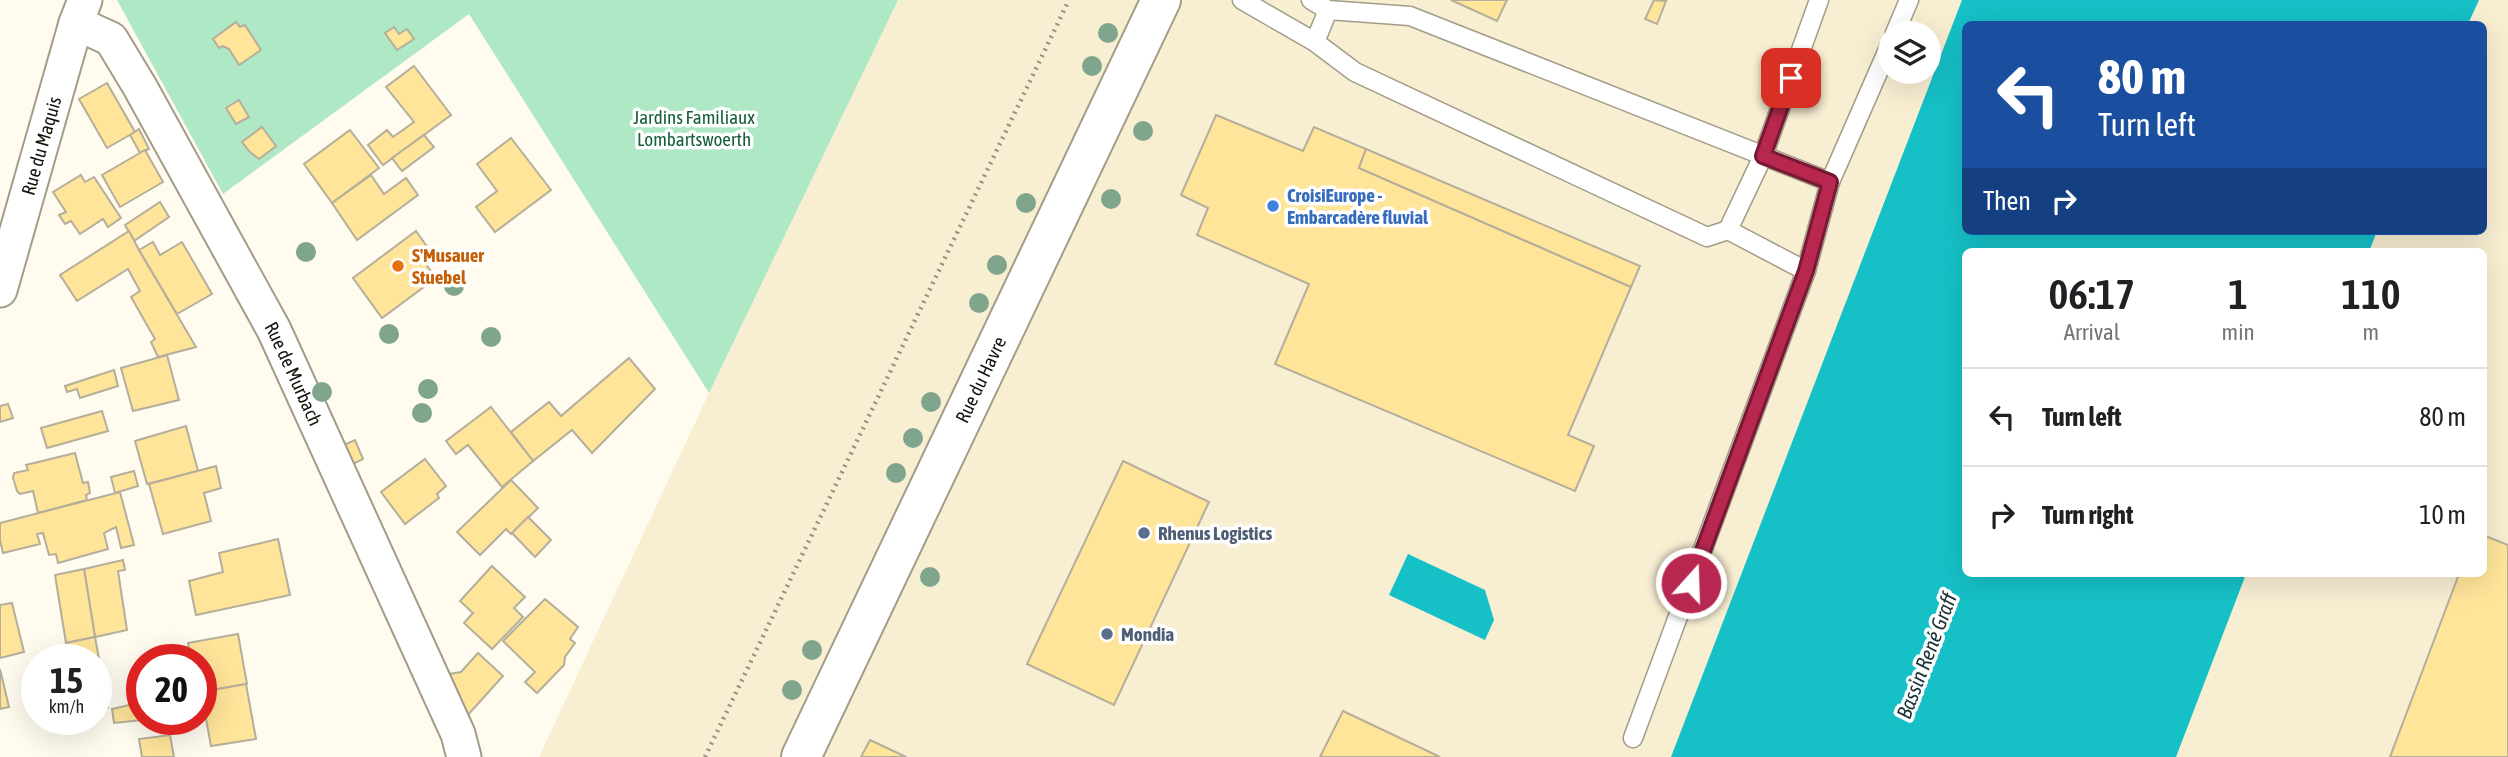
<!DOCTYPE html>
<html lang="en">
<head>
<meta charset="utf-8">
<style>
  :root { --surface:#fff; --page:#f6f6f6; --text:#202124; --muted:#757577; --line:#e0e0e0 }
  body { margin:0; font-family:"Asap Condensed",sans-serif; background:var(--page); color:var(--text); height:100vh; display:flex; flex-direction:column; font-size:26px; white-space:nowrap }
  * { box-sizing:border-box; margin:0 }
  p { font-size:23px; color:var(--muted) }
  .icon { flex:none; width:38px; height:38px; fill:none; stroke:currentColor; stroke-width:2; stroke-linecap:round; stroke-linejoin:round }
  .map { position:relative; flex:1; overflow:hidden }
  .panel { position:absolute; left:1962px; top:248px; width:525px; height:329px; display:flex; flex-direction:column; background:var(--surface); border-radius:10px; box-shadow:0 7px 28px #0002 }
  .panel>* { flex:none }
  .top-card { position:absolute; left:1962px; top:21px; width:525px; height:214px; border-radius:10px; box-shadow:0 7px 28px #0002; background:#1a4fa0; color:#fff; overflow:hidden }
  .fabs { position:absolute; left:1878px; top:21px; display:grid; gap:14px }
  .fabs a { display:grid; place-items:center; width:63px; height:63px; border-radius:50%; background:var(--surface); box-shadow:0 7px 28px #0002; font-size:35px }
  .speed { position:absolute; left:21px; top:644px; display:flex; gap:14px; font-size:35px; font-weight:700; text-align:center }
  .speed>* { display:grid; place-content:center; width:91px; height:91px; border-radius:50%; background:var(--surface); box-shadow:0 7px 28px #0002; line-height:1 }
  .speed small { font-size:18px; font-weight:400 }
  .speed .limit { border:10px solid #d22; background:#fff; color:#111 }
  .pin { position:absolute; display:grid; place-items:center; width:60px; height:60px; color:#fff; margin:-30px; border-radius:14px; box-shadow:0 4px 10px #0006 }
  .me { position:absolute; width:77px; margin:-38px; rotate:20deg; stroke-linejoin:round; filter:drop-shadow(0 0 5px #0008) }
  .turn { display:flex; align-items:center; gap:24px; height:147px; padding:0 21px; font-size:32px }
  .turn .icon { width:91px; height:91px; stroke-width:2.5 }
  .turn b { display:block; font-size:49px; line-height:60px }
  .then { display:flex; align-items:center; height:66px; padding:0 21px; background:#0003; gap:14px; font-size:26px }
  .eta { display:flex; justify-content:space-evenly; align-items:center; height:119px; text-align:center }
  .eta b { font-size:42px; font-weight:600; line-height:49px }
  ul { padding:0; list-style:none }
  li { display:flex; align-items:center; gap:21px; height:98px; padding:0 21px; border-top:2px solid var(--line) }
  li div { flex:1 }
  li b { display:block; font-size:26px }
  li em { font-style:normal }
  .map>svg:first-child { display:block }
  .built { fill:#f8eed2; fill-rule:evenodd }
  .green { fill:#aee8c4 }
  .water { fill:#15c1c7 }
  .building { fill:#ffe59a; stroke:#b5ae9a; stroke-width:2 }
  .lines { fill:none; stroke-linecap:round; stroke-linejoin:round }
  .service-casing { stroke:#a29c88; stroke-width:21 }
  .minor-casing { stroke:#a29c88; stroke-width:37 }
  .secondary-casing { stroke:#a29c88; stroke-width:42 }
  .path { stroke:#959187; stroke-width:4.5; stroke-dasharray:2 5; stroke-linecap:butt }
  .service { stroke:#fff; stroke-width:18 }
  .minor { stroke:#fff; stroke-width:33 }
  .secondary { stroke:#fff; stroke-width:38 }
  .tree { fill:#7fa58c }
  .route-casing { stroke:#771933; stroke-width:18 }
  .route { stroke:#b7274f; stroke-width:12 }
  .shop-dot { fill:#3f7fe0; stroke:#fff; stroke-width:2.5 }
  .food-dot { fill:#e8710a; stroke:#fff; stroke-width:2.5 }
  .service-dot { fill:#5c6f8a; stroke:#fff; stroke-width:2.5 }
  .labels { text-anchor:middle; stroke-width:7; stroke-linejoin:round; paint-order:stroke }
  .park-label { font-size:19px; fill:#165f3c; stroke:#fff }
  .street-label { font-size:19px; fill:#16130c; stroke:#fff }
  .shop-label { font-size:19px; font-weight:bold; fill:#366cbe; stroke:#fff; text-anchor:start }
  .food-label { font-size:19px; font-weight:bold; fill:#c56008; stroke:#fff; text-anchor:start }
  .service-label { font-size:19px; font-weight:bold; fill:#4e5e75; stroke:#fff; text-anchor:start }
  .water-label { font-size:21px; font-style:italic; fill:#1b3334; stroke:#fff }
</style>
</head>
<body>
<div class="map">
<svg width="2508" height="757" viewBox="0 0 2508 757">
  <rect width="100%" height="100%" fill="#fffbee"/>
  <path class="built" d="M898,0H2508V757H539L709,393ZM1965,24H2483V231H1965ZM1890,33H1928V72H1890ZM1965,252H2483V574H1965Z"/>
  <path class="green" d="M117,0H898L709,393L469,14L223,194Z"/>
  <g class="water">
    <path d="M1962,0H2479L2468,24H1965V231H2377L2369,252H1965V574H2246L2176,757H1671Z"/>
    <path d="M1408,554L1485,590L1494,620L1485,640L1389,595Z"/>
  </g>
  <g class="building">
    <path d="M1451,0H1507L1497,21Z"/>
    <path d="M1654,0L1666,1L1657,24L1645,19Z"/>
    <path d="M236,22L240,27L245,25L261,50L239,65L229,49L223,46L219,48L213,39Z"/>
    <path d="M394,27L399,34L407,29L414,39L397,50L385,33Z"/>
    <path d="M414,66L451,115L383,165L368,145L387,130L393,137L414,122L386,87Z"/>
    <path d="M107,83L135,132L107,148L79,99Z"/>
    <path d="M239,100L249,117L236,124L226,108Z"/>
    <path d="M1216,115L1303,151L1314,127L1366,149L1359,168L1631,287L1568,435L1594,446L1575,491L1275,364L1309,284L1197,235L1208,208L1181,195Z"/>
    <path d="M262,127L276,146L259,159L250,152L242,142Z"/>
    <path d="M139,129L149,149L140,153L130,135Z"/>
    <path d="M350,130L379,168L332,203L304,164Z"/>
    <path d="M424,135L434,147L402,171L392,158Z"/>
    <path d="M511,138L551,190L495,232L476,207L497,191L477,164Z"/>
    <path d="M1366,149L1640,266L1631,287L1359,168Z"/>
    <path d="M145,150L163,182L120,207L102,175Z"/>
    <path d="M81,175L85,182L94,177L121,218L108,227L103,219L80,234L71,221L65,224L59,215L66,212L53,192Z"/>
    <path d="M371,175L384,194L406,178L418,195L357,240L332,203Z"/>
    <path d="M160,202L169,217L134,241L125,225Z"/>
    <path d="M129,231L139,250L196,347L158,357L151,342L155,339L131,297L140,291L128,269L77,301L60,275Z"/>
    <path d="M416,231L428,248L419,255L436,278L382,318L353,278Z"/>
    <path d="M153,242L160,255L182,242L212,294L177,314L139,250Z"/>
    <path d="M167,355L179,400L133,411L121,368Z"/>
    <path d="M629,358L655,389L592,453L572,430L533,461L511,432L549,402L561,416Z"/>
    <path d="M114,370L118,386L80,398L77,389L67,392L65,386Z"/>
    <path d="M8,404L13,418L0,422V406Z"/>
    <path d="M491,407L533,461L502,487L468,445L456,454L446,441Z"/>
    <path d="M102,411L108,431L47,448L41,428Z"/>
    <path d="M186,426L198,471L147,484L135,441Z"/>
    <path d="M355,440L363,459L353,464L344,445Z"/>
    <path d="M75,453L83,483L88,482L90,493L86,495L87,500L38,513L33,491L20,494L17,491L13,478L14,473L28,470L26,465Z"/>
    <path d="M425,459L446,486L437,494L439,498L405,524L381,492Z"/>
    <path d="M1123,461L1209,502L1114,705L1027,664Z"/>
    <path d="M216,466L221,488L204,493L211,521L163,534L149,484Z"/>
    <path d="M134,471L138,486L115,493L111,477Z"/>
    <path d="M511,480L538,508L511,534L506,529L480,555L457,532Z"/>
    <path d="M120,492L134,545L121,548L116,527L104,533L108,549L58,563L56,554L49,555L43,533L37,534L40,544L3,553L0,540V523Z"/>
    <path d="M528,517L551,540L535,557L512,533Z"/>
    <path d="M2483,535L2508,545V757H2390L2459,574H2483Z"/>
    <path d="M278,539L290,595L196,615L189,581L223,572L219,553Z"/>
    <path d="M123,560L125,570L118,571L127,630L95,637L84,569Z"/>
    <path d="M492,566L525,597L514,608L523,617L492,649L464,623L473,613L460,601Z"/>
    <path d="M84,569L95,637L66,643L55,575Z"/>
    <path d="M545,599L578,627L570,639L575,643L565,657L564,665L537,693L525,682L535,672L503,641Z"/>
    <path d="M12,603L24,652L0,658V605Z"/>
    <path d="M238,634L247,684L201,692V660H191L188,643Z"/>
    <path d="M95,637L108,708L96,710V660H69L66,643Z"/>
    <path d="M478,653L503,676L466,717L443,675L461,672Z"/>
    <path d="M0,669L9,707L0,709Z"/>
    <path d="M246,684L256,739L211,746L201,692Z"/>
    <path d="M142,702V719H152L114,723L112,709Z"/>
    <path d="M1343,711L1440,757H1320Z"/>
    <path d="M170,735L174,757H142L139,739Z"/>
    <path d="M870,740L906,757H861Z"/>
  </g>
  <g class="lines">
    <g class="service-casing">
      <g id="service">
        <path d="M1242,0L1315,42L1355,72L1707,237L1728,230L1763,156L1819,0"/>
        <path d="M1311,0L1328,10L1410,16L1830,182L1890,45"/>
        <path d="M1895,33L1909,0"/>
        <path d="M1315,42L1328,10"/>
        <path d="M1728,230L1806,271L1830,182"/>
        <path d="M1633,738L1806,271"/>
      </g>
    </g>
    <g class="minor-casing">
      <g id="minor">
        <path id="s1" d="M76,23L111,39L140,87L274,330L458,734L464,757"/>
        <path id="s2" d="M0,290L76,23L85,0"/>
      </g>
    </g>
    <g class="secondary-casing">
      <g id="secondary">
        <path id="s3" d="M801,757L1161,0"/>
      </g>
    </g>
    <path class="path" d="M705,757L1069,0"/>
    <use href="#service" class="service"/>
    <use href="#minor" class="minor"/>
    <use href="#secondary" class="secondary"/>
  </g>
  <g class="tree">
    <circle cx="1108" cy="33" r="10"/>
    <circle cx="1092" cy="66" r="10"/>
    <circle cx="1143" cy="131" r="10"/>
    <circle cx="1111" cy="199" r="10"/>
    <circle cx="1026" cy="203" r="10"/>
    <circle cx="306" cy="252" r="10"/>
    <circle cx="997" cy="265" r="10"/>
    <circle cx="454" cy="286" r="10"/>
    <circle cx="979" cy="303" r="10"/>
    <circle cx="389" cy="334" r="10"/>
    <circle cx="491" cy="337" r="10"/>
    <circle cx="428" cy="389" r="10"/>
    <circle cx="322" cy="392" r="10"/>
    <circle cx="931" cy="402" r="10"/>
    <circle cx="422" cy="413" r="10"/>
    <circle cx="913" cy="438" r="10"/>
    <circle cx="896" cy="473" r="10"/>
    <circle cx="930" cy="577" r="10"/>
    <circle cx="812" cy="650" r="10"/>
    <circle cx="792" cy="690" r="10"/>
  </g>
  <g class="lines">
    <g class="route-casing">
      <path id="route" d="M1691,583L1806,271L1830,182L1763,156L1791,78"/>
    </g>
    <use href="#route" class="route"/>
  </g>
  <circle class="shop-dot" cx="1273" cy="206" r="7"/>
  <circle class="food-dot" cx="398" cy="266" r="7"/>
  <g class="service-dot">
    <circle cx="1144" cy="533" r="7"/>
    <circle cx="1107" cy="634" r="7"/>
  </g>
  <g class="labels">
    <g class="park-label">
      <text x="694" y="124">Jardins Familiaux<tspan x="694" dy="22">Lombartswoerth</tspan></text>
    </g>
    <g class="street-label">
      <text dy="7" stroke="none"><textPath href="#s2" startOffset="150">Rue du Maquis</textPath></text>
      <text dy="7" stroke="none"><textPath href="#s1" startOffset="420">Rue de Murbach</textPath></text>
      <text dy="7" stroke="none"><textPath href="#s3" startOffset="418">Rue du Havre</textPath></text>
    </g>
    <g class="shop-label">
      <text x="1287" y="202">CroisiEurope -<tspan x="1287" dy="22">Embarcadère fluvial</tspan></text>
    </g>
    <g class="food-label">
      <text x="412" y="262">S'Musauer<tspan x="412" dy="22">Stuebel</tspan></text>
    </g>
    <g class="service-label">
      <text x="1158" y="540">Rhenus Logistics</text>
      <text x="1121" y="641">Mondia</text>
    </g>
    <g class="water-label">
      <text transform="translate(1927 656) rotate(-69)" y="7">Bassin René Graff</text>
    </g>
  </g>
</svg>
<div class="fabs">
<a><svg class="icon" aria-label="layers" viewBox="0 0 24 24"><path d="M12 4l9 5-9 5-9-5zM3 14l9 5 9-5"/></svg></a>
</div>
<div class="speed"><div>15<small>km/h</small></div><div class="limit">20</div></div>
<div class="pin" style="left:1791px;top:78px;background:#d93025"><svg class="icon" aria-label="arrive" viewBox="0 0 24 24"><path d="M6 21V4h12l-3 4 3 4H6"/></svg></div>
<svg class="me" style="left:1691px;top:583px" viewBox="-20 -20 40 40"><circle r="17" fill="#b7274f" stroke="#fff" stroke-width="3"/><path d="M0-11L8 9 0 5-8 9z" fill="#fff"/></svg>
<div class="top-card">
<div class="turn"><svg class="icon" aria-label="left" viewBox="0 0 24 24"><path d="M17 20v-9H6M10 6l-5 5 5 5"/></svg><div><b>80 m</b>Turn left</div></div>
<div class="then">Then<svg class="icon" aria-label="right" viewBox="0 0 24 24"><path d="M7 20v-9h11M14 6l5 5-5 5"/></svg></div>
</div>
<section class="panel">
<div class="eta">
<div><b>06:17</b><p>Arrival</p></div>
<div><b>1</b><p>min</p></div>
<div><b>110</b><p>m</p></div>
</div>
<ul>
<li><svg class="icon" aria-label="left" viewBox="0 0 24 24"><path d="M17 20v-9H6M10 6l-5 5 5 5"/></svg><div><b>Turn left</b></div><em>80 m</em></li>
<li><svg class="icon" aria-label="right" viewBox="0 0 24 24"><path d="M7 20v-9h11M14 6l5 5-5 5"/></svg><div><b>Turn right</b></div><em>10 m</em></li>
</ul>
</section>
</div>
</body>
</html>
